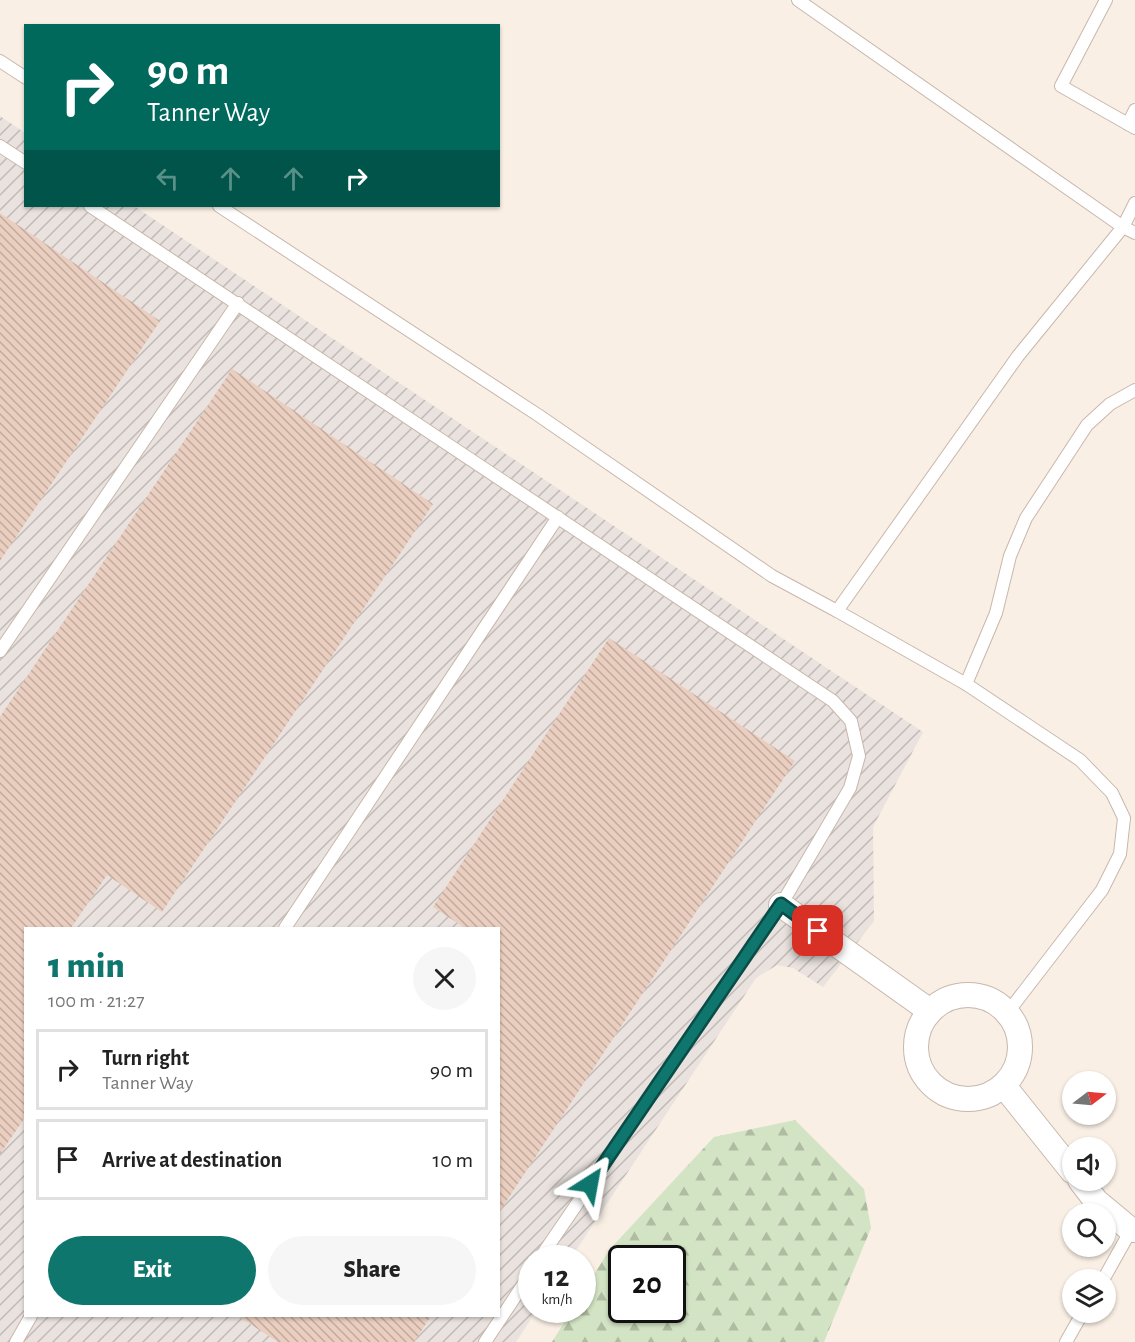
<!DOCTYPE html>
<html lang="en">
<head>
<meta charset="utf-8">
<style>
  :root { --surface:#fff; --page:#f6f6f6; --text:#222; --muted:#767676; --line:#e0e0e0; --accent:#0f766e }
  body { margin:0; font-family:"Alegreya Sans",sans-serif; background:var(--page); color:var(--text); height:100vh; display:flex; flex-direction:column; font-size:22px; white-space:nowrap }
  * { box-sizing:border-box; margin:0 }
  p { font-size:20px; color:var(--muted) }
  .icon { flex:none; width:33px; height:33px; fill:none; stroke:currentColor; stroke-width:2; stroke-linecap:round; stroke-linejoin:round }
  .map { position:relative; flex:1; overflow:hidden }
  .panel { position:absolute; left:24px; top:927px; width:476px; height:390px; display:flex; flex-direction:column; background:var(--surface); border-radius:0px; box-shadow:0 2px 4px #0004 }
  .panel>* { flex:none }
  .top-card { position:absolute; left:24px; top:24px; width:476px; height:183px; border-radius:0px; box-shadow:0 2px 4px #0004; background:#00695c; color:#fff; overflow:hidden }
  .needle { width:39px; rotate:74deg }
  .controls { position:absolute; left:1062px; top:1071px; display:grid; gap:12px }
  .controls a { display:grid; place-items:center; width:54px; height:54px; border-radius:50%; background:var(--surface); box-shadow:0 2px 4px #0004; font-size:30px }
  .speed { position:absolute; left:518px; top:1245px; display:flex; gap:12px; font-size:30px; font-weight:700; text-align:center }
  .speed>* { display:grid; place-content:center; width:78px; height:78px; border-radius:50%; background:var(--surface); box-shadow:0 2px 4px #0004; line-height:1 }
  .speed small { font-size:15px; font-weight:400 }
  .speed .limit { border:3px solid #111; border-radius:9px; background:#fff; color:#111 }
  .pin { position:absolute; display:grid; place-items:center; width:51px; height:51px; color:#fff; margin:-26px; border-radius:12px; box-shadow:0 3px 9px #0006 }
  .me { position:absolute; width:66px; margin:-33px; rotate:34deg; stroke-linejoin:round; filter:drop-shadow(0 0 4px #0008) }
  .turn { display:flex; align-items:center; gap:21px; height:126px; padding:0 24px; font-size:27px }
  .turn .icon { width:78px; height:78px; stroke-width:2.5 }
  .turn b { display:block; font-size:42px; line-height:51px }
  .lanes { display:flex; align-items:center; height:57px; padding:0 24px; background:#0003; justify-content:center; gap:30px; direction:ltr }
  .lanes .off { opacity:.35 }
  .round { display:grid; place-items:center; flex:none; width:63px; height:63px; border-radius:32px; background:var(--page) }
  .headline { display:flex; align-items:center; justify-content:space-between; height:102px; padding:0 24px }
  h1 { font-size:36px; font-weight:800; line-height:45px; color:var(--accent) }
  .cta { display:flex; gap:12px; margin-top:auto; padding:12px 24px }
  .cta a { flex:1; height:69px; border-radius:36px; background:var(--accent); color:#fff; font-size:24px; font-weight:800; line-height:69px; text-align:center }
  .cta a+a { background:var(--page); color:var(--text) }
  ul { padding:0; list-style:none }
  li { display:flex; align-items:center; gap:18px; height:81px; margin:0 12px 9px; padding:0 12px; border:3px solid var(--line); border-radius:0px }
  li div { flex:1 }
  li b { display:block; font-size:22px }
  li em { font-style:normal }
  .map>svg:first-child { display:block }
  .industrial { fill:url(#industrial-furrows); fill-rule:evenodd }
  .forest { fill:url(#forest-firs); fill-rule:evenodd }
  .building { fill:url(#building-back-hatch) }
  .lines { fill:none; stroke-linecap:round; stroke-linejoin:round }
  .service-casing { stroke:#c8b7ac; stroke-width:14 }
  .minor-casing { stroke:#c8b7ac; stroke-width:26 }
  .service { stroke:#fff; stroke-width:12 }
  .minor { stroke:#fff; stroke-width:24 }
  .route-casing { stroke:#0a4d48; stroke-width:15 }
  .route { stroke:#0f766e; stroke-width:10 }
</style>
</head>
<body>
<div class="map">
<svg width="1135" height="1342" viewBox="0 0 1135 1342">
  <defs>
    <pattern id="industrial-furrows" width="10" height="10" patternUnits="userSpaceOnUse" patternTransform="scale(1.5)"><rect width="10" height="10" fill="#e9e2de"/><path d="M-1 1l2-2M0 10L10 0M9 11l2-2" fill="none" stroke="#c1bab6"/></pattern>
    <pattern id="forest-firs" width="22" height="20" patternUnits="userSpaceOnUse" patternTransform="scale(1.5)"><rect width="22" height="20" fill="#d3e4c4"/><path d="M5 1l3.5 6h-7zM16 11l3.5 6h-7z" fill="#afbca1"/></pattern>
    <pattern id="building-back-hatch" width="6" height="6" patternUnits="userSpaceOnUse" patternTransform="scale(1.5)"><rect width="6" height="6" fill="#eacebf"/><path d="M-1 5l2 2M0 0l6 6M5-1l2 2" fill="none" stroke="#c2aa9d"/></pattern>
  </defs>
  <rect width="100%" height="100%" fill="#f9efe4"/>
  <path class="industrial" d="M0,116L25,133L26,206H134L923,732L873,827L874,921L823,987L793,968L777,965L756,978L571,1258H531V1310H537L516,1342H0ZM26,928H498V1316H26Z"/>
  <path class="forest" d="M795,1120L864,1189L871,1228L824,1342H552L572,1310H582V1294L610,1249L714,1137ZM621,1258H672V1310H621Z"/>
  <g class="building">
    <path d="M0,213L160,321L0,561Z"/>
    <path d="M232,369L433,504L162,912L107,875L71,928H26V1116L0,1154V717Z"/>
    <path d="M609,638L795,761L498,1214V928H465L433,907Z"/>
    <path d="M238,1316H431L414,1342H278Z"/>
  </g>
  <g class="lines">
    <g class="service-casing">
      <g id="service">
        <path d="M798,0L1123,227L1135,203"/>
        <path d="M1106,0L1061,86L1135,128"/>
        <path d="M0,61L26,78"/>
        <path d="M1128,124L1135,110"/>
        <path d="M0,146L26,163"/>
        <path d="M90,206L833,701L851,721L859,756L850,788L781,905L540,1258"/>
        <path d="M219,206L538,415L772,576L837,611"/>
        <path d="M0,651L238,303"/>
        <path d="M966,684L996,613L1010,556L1026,518L1087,425L1110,404L1135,390"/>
        <path d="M285,928L558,517"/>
        <path d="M1008,1012L1102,890L1120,854L1124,818L1112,793L1080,760L966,684L837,611L1018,356L1123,227L1135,233"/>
        <path d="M1103,1280L1131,1230"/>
        <path d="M16,1342L31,1316"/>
        <path d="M485,1342L531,1273"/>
        <path d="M1066,1342L1083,1312"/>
      </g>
    </g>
    <g class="minor-casing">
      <g id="minor">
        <path d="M781,905L930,1011"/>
        <circle cx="968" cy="1047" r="52"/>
        <path d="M1004,1086L1072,1171"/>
        <path d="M1080,1180L1096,1201L1131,1230H1135"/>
      </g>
    </g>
    <use href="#service" class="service"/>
    <use href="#minor" class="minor"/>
  </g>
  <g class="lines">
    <g class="route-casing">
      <path id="route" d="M590,1184L781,904L818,931"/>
    </g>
    <use href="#route" class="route"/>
  </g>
</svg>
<div class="controls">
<a><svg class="needle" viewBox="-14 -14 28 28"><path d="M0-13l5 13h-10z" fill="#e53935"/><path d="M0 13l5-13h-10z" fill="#767676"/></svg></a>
<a><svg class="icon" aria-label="sound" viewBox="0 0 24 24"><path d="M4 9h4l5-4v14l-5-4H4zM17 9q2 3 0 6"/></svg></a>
<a><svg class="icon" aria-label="search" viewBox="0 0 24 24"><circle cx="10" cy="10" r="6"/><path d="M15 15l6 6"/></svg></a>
<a><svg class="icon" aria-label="layers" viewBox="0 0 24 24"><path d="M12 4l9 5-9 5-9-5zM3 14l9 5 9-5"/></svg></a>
</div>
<div class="speed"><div>12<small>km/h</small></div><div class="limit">20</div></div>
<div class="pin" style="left:818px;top:931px;background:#d93025"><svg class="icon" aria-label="arrive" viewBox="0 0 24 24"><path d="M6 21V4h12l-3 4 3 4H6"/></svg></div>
<svg class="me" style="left:590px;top:1184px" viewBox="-20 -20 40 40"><path d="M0-17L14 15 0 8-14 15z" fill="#0f766e" stroke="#fff" stroke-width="4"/></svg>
<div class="top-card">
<div class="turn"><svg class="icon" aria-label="right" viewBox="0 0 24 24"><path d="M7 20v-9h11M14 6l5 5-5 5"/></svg><div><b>90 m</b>Tanner Way</div></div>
<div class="lanes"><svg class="icon off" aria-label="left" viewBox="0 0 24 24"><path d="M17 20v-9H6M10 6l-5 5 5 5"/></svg><svg class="icon off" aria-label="ahead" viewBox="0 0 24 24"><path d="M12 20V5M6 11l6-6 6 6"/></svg><svg class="icon off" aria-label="ahead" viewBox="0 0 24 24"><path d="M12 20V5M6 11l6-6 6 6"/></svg><svg class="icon" aria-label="right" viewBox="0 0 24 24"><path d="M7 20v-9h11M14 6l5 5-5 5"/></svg></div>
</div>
<section class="panel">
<div class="headline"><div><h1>1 min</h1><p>100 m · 21:27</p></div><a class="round"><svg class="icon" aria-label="close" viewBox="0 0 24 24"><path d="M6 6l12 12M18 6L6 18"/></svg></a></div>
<ul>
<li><svg class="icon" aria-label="right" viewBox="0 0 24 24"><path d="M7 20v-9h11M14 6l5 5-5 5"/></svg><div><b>Turn right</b><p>Tanner Way</p></div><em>90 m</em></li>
<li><svg class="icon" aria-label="arrive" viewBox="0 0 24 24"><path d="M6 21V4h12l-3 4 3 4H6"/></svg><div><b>Arrive at destination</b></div><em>10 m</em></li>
</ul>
<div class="cta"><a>Exit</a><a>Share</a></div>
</section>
</div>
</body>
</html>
